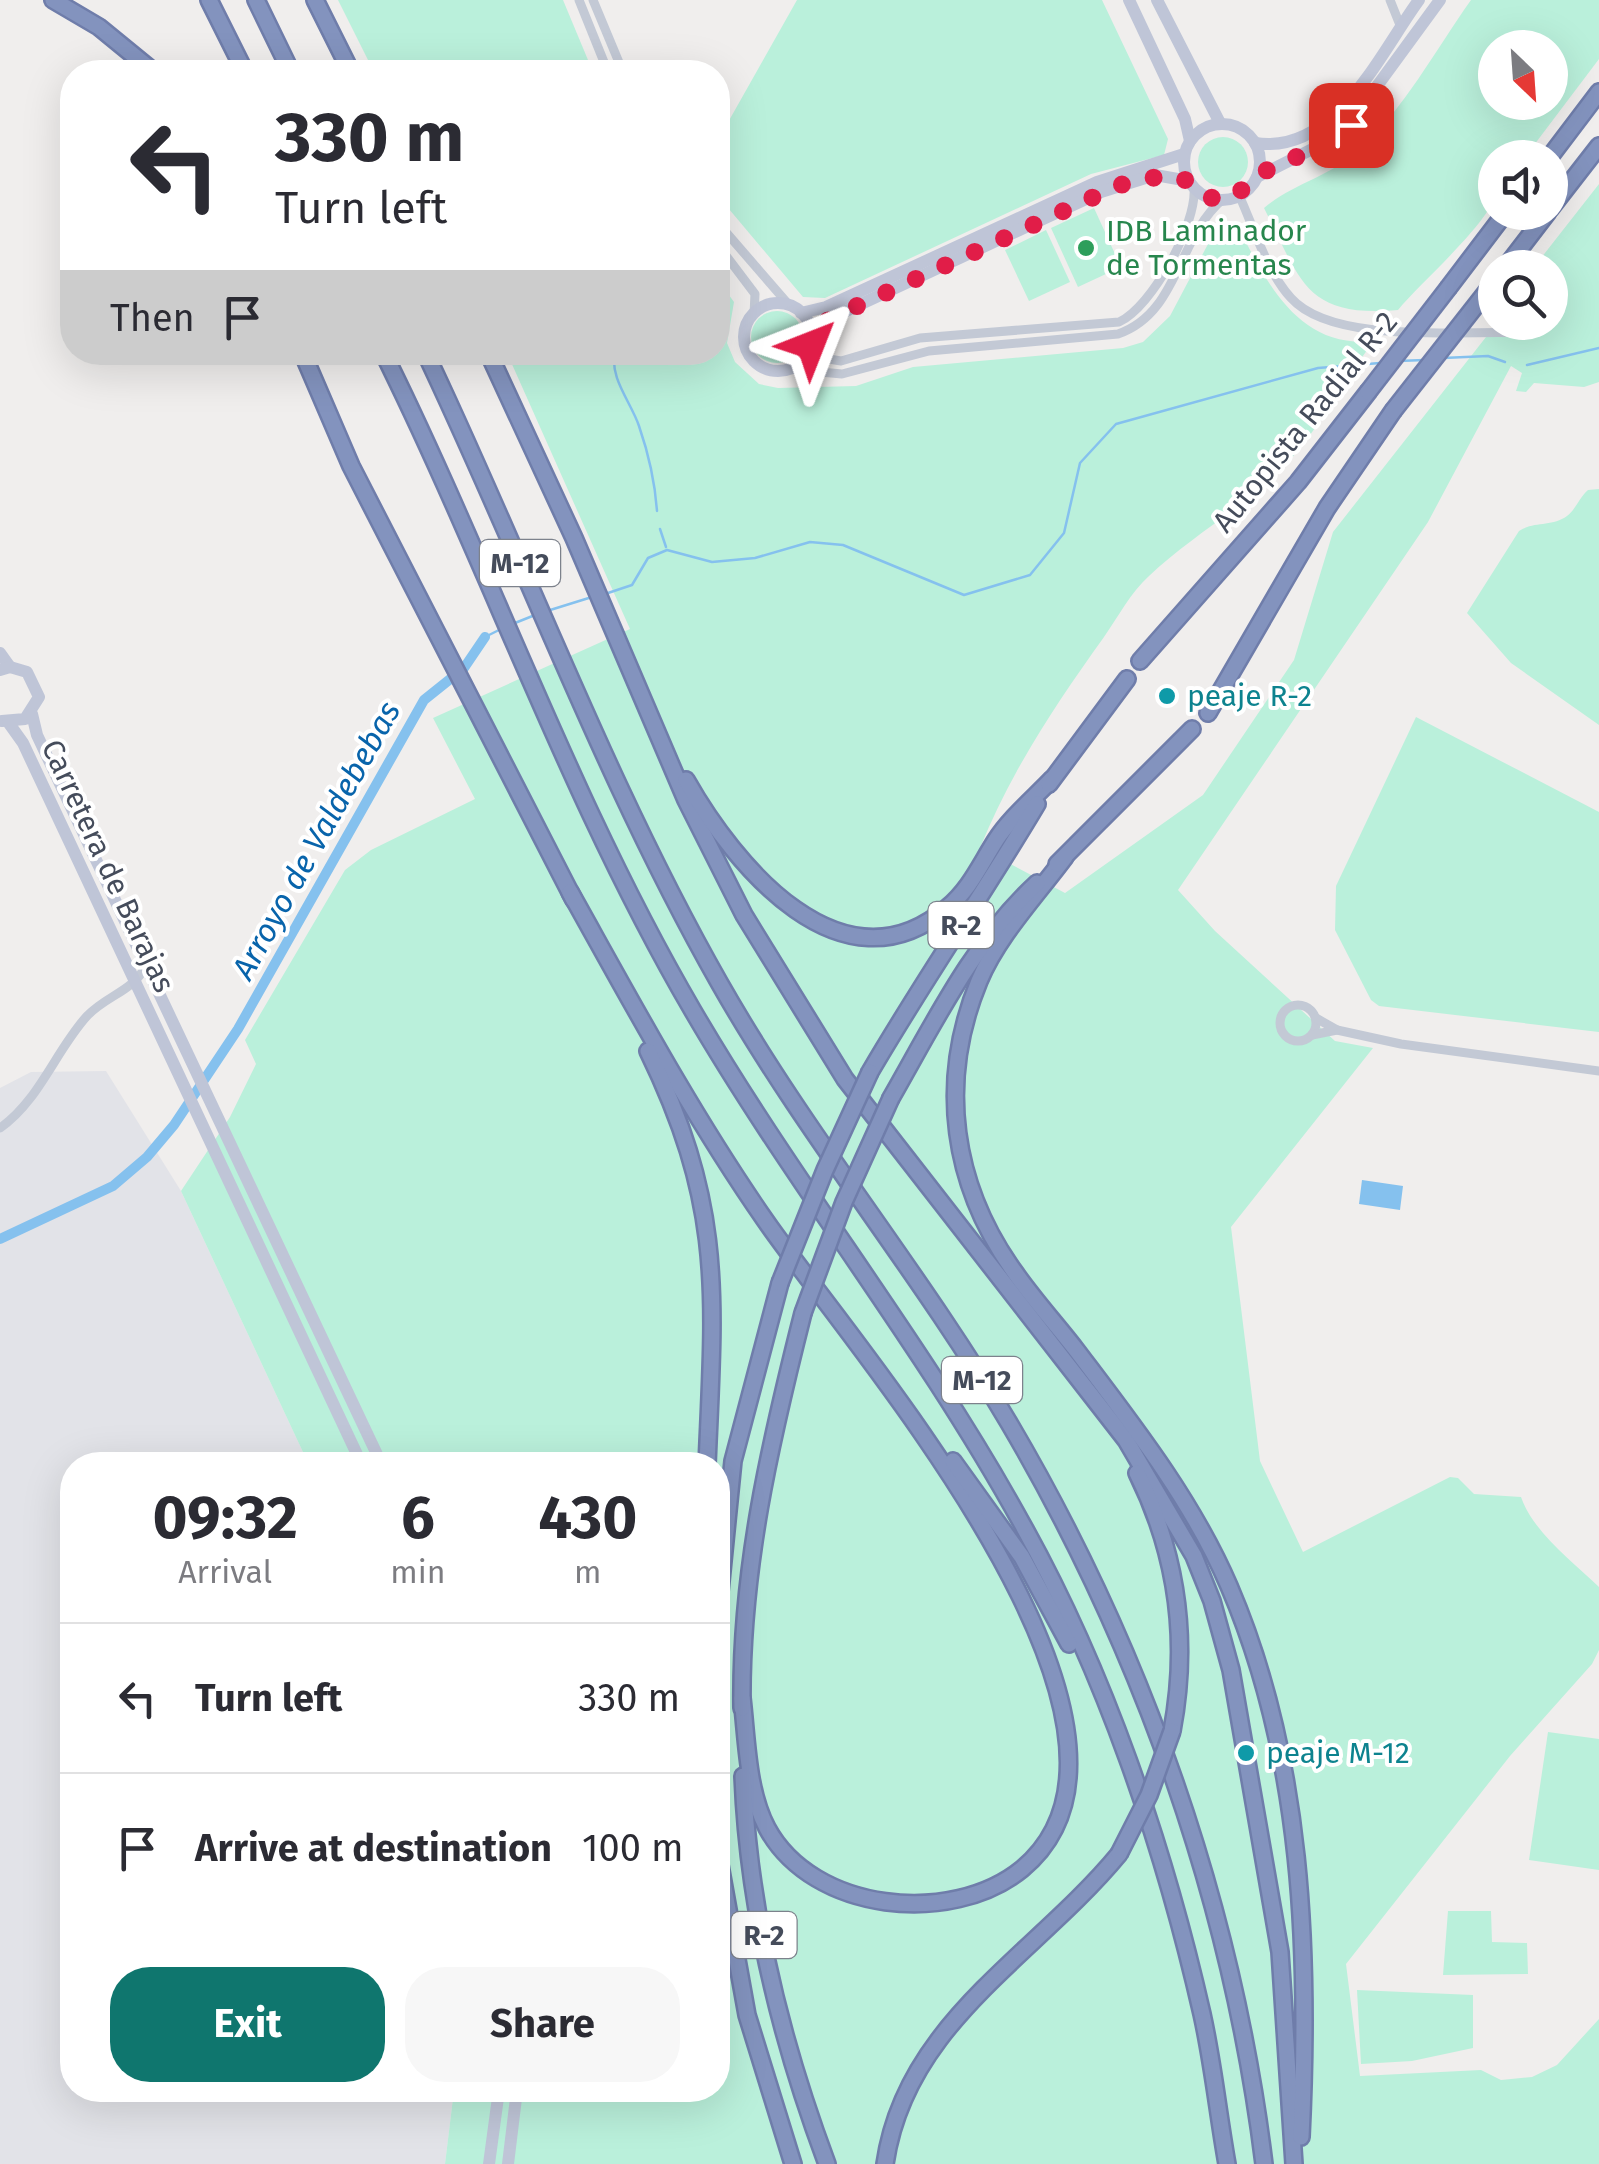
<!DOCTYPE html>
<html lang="en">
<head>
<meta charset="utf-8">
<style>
  :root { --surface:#fff; --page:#f7f7f7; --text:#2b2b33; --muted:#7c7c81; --line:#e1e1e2; --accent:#0f766e }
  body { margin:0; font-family:"Fira Sans",sans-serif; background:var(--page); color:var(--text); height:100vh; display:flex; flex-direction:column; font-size:38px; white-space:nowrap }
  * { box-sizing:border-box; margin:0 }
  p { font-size:32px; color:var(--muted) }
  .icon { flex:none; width:55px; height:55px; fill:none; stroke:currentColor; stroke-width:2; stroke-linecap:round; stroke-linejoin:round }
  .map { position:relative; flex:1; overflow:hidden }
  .side { position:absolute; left:60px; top:1452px; width:670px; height:650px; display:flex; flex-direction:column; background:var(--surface); border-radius:40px; box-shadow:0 10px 40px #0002 }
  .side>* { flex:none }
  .top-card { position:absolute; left:60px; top:60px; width:670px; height:305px; border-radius:40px; box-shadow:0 10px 40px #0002; background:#fff; color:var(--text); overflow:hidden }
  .needle { width:65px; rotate:155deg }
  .fabs { position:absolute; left:1478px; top:30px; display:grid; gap:20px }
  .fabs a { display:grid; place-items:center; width:90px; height:90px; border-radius:50%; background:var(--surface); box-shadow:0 10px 40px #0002; font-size:50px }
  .pin { position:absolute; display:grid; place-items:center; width:85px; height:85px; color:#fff; margin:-42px; border-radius:20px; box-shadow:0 5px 15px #0006 }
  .me { position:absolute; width:110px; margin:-55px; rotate:45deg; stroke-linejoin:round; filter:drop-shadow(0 0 8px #0008) }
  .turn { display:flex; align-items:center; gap:35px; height:210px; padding:0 50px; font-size:45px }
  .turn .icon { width:130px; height:130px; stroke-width:2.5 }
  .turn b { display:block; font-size:70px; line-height:85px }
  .then { display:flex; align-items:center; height:95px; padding:0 50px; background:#0003; gap:20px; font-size:38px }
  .eta { display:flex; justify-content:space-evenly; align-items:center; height:170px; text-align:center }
  .eta b { font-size:60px; font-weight:700; line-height:70px }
  .action { display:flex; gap:20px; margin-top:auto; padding:20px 50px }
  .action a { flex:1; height:115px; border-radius:40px; background:var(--accent); color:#fff; font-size:40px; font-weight:700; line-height:115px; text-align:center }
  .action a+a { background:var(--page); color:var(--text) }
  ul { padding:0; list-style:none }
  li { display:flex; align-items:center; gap:30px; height:150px; padding:0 50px; border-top:2px solid var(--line) }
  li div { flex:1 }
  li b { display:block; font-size:38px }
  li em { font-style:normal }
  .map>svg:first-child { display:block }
  .airport { fill:#e2e3e8 }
  .green { fill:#baf0db; fill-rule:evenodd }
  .water { fill:#85c1ee }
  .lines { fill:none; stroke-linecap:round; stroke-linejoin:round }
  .stream { stroke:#85c1ee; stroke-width:2.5 }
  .canal { stroke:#85c1ee; stroke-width:10 }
  .highway-casing { stroke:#6f7daa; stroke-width:20 }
  .street { stroke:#c3c9d5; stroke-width:9 }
  .secondary { stroke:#bfc5d7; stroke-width:12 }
  .highway { stroke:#8393be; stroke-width:15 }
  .highway-bridge-casing { stroke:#6f7daa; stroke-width:20; stroke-linecap:butt }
  .highway-bridge { stroke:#8393be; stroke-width:15 }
  .route { stroke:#e11d48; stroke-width:18; stroke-dasharray:0 32.4 }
  .leisure-dot { fill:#2e9e5b; stroke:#fff; stroke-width:4 }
  .culture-dot { fill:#0f9aa8; stroke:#fff; stroke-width:4 }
  .labels { text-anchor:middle; stroke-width:8; stroke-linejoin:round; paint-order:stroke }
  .shield { fill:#fff; stroke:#7d828c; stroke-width:2.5 }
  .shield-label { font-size:28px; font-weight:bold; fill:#454c5b }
  .leisure-label { font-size:30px; fill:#27864d; stroke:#fff; text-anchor:start }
  .street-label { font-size:30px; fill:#454c5b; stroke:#fff }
  .culture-label { font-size:30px; fill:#0d838f; stroke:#fff; text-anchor:start }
  .water-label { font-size:32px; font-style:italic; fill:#0864ab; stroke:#fff }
</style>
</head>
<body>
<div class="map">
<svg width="1599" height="2164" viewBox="0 0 1599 2164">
  <rect width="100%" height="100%" fill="#f0eeed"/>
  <path class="airport" d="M106,1071L181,1191L309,1465H72V2090H454L445,2164H0V1088L31,1072Z"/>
  <g class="green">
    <path d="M338,0H563L593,72H374Z"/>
    <path d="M797,0H1102L1168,139L1164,155L1091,174L825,298L803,297L718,196V140Z"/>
    <path d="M1471,0H1599V59L1525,157L1495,158C1495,169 1498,187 1495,197C1483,229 1421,282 1398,310C1305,318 1301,281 1264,208C1292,184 1331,176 1358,151C1403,111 1436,49 1471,0ZM1495,48H1550V102H1495Z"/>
    <circle cx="1223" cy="162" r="25"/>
    <path d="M1599,184V382L1584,387L1534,383L1526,392L1516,391L1522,373L1511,366L1428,522L1178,890L1215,931L1335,1041L1373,1048L1231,1227L1260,1461L1303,1552L1450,1477L1458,1478L1474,1494L1521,1497C1533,1532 1573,1562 1599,1587V1650L1592,1664L1510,1756L1346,1964L1360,2076L1481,2070L1501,2080L1532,2077L1557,2065L1599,2019V2164H445L454,2090H718V1465H309L181,1191L230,1117L256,1064L245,1040L345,870L371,850L475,799L433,718L630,629L507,353L718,352V280L734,302L727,343L735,362L759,384L778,388L856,386L913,367L1123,348L1143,342L1170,316L1217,227L1236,223C1266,281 1297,349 1374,341C1339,386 1317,436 1275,475C1237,511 1188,539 1149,576C1131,592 1118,617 1104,637C1056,704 1011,771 980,848L1065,893L1203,795L1294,660L1333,532L1497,323L1550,322V268L1534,267Z"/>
    <path d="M1094,208L1121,267L1078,287L1051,228Z"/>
    <path d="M1046,230L1070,282L1029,301L1005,250Z"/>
    <circle cx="777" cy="337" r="26"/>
    <path d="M1599,489V725L1511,663L1467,613L1519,531C1534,521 1552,527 1567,516C1576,509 1579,498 1588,490Z"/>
    <path d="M1416,717L1599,812V1032L1379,1006L1371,1000L1335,930L1336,886Z"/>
    <path d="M1548,1732L1599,1739V1870L1529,1860Z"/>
    <path d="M1448,1911H1491L1492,1942L1527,1943L1528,1974L1443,1975Z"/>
    <path d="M1357,1990L1473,1995V2048L1412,2061L1361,2064Z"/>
  </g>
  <path class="water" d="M1362,1180L1403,1186L1400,1210L1359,1204Z"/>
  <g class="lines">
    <g class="stream">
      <path d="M615,352C609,378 631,402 639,426C648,452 655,483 657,511"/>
      <path d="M1443,358L1488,356L1505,362"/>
      <path d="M1398,361L1425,360"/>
      <path d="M1527,365L1599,348"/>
      <path d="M660,529L666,547"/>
      <path d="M605,594L632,585L648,558L667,550L712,562L755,558L810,542L843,545L964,595L1030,575L1064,533L1080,463L1116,424L1318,368L1380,363"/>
      <path d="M547,611L592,597"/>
      <path d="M515,623L535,615"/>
      <path d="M485,637L503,628"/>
    </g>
    <path class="canal" d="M0,1239L113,1186L147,1157L174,1125L238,1029L424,700L464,668L485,637"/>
    <g class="highway-casing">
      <g id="highway">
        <path d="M53,0L99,27L154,72"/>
        <path d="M209,0L245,72"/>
        <path d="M256,0L291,72"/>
        <path d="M315,0L351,72"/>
        <path d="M1549,158L1599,92"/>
        <path d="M1550,209L1599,146"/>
        <path d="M1505,268L1548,212"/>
        <path d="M1449,287L1506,212"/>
        <path d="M302,352L351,466L574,900"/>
        <path d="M383,352C491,570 570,801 693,1011C795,1186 923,1344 1021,1522C1105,1672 1164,1847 1202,2014C1213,2063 1218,2114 1227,2164"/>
        <path d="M425,352C525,562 605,782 720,984C807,1137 920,1272 1009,1423C1142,1649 1232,1904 1264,2164"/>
        <path d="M488,352L574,538L686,800L744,915L845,1079L1126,1440L1194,1556L1212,1601L1231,1670L1280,1952L1294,2164"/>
        <path d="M1140,661L1298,482L1368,392"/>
        <path d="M1208,713L1327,508L1393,411"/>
        <path d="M686,780C734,865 842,997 947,908C970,889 980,865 996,840C1010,818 1034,798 1052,779"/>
        <path d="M1049,784L1127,679"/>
        <path d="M1065,857C1036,896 998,936 979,981C937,1083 952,1186 1016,1274C1035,1301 1057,1325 1077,1351C1133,1425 1192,1500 1229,1586C1303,1758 1310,1953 1301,2137"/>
        <path d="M1057,864L1192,729"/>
        <path d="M570,892C632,1003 692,1115 765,1220C848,1341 1192,1728 1022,1869C952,1926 813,1913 767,1828C747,1790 747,1740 742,1698"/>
        <path d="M648,1051C725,1209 714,1297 707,1465"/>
        <path d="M870,1072C923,981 983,895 1037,804"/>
        <path d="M891,1098C934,1023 973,942 1037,883"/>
        <path d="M953,1461L1022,1557L1069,1644"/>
        <path d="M1137,1473C1178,1556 1189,1641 1172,1731"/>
        <path d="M718,1611L733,1461L780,1283"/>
        <path d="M742,1708C740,1572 770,1443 803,1313"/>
        <path d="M743,1776C748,1908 781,2041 827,2164"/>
        <path d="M718,1854L747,2015L793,2164"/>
        <path d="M885,2164C905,2023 1035,1956 1119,1854"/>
      </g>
    </g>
    <g class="street">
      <path d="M579,0L608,72"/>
      <path d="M593,0L623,72"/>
      <path d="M1390,0L1400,25"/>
      <path d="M1239,195C1254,228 1267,272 1291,298C1333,345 1464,330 1523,333"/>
      <path d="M718,223L789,305"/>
      <path d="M718,245L755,294L754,314"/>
      <path d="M811,345L823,358L841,361L920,338L1119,322C1152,307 1197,224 1194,188"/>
      <path d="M788,369L842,374L929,351L1118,334C1179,313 1177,238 1223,199"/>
      <circle cx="1298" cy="1023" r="18"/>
      <path d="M1337,1030L1401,1044L1599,1071"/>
      <path d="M1312,1035L1337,1030L1316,1018"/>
      <path d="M0,1128C39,1101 56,1050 87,1016C107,995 132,992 146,966"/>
    </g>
    <g class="secondary">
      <path d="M1129,0L1185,119L1190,141"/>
      <path d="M1157,0L1220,123"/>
      <circle cx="1222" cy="162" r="38"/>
      <path d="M1255,143C1335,156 1380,53 1419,0"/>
      <path d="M1257,177L1342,134L1440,0"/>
      <circle cx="778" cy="337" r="34"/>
      <path d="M801,313L826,307L1097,182L1184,154"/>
      <path d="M811,333L831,318L1101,192L1155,175L1189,181"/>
      <path d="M0,653L10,667"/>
      <path d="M0,670L10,667L27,672L39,697L25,719L2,721"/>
      <path d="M32,714L37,735L382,1465"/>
      <path d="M8,722L23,743L362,1465"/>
      <path d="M489,2164L499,2090"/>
      <path d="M508,2164L517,2090"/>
    </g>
    <use href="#highway" class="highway"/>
    <g class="highway-bridge-casing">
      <g id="highway-bridge">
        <path d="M1368,392L1449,287"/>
        <path d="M1393,411L1495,281"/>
        <path d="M780,1283L825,1170L870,1072"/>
        <path d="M803,1313L844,1202L891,1098"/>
        <path d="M1119,1854L1149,1795L1172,1731"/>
      </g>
    </g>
    <use href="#highway-bridge" class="highway-bridge"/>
  </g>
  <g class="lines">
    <path class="route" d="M811,345L812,333L831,318L1120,185L1166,175L1189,181L1212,198H1232L1263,172L1332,141L1351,125"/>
  </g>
  <circle class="leisure-dot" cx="1086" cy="248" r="10"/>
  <g class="culture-dot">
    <circle cx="1167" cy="696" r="10"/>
    <circle cx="1246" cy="1753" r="10"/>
  </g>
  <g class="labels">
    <g class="shield">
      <rect x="480" y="540" width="80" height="46" rx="8"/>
      <rect x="928.5" y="902" width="65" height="46" rx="8"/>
      <rect x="942" y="1357" width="80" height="46" rx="8"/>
      <rect x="731.5" y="1912" width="65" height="46" rx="8"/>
    </g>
    <g class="shield-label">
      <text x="520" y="573">M-12</text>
      <text x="961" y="935">R-2</text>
      <text x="982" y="1390">M-12</text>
      <text x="764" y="1945">R-2</text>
    </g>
    <g class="leisure-label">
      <text x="1106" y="241">IDB Laminador<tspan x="1106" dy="34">de Tormentas</tspan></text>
    </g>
    <g class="street-label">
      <text transform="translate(1305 422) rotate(-51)" y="10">Autopista Radial R-2</text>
      <text transform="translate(108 866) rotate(65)" y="10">Carretera de Barajas</text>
    </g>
    <g class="culture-label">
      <text x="1187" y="706">peaje R-2</text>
      <text x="1266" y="1763">peaje M-12</text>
    </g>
    <g class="water-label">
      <text transform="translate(316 840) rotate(-61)" y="11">Arroyo de Valdebebas</text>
    </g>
  </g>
</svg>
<div class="fabs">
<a><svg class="needle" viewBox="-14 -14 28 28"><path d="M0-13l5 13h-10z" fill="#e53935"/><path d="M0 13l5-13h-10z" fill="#7c7c81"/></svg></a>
<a><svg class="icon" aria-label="sound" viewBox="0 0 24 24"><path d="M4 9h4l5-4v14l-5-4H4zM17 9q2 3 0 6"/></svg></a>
<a><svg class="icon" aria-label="search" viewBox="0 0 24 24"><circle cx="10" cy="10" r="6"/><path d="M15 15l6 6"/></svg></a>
</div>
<div class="pin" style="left:1351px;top:125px;background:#d93025"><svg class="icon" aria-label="arrive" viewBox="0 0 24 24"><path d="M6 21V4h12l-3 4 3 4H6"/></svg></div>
<svg class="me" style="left:811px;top:345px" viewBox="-20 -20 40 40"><path d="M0-17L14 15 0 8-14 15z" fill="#e11d48" stroke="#fff" stroke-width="4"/></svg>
<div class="top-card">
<div class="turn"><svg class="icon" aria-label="left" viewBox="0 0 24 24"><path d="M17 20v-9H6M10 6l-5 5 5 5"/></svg><div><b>330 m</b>Turn left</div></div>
<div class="then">Then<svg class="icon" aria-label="arrive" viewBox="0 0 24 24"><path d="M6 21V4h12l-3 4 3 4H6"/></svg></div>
</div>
<section class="side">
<div class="eta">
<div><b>09:32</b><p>Arrival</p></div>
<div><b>6</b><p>min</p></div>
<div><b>430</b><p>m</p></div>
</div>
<ul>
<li><svg class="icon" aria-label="left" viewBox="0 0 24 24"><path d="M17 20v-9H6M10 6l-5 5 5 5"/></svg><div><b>Turn left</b></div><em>330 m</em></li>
<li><svg class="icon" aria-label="arrive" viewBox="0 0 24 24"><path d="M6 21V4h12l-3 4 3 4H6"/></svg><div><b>Arrive at destination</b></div><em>100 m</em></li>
</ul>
<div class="action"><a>Exit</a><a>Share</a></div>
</section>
</div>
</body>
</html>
